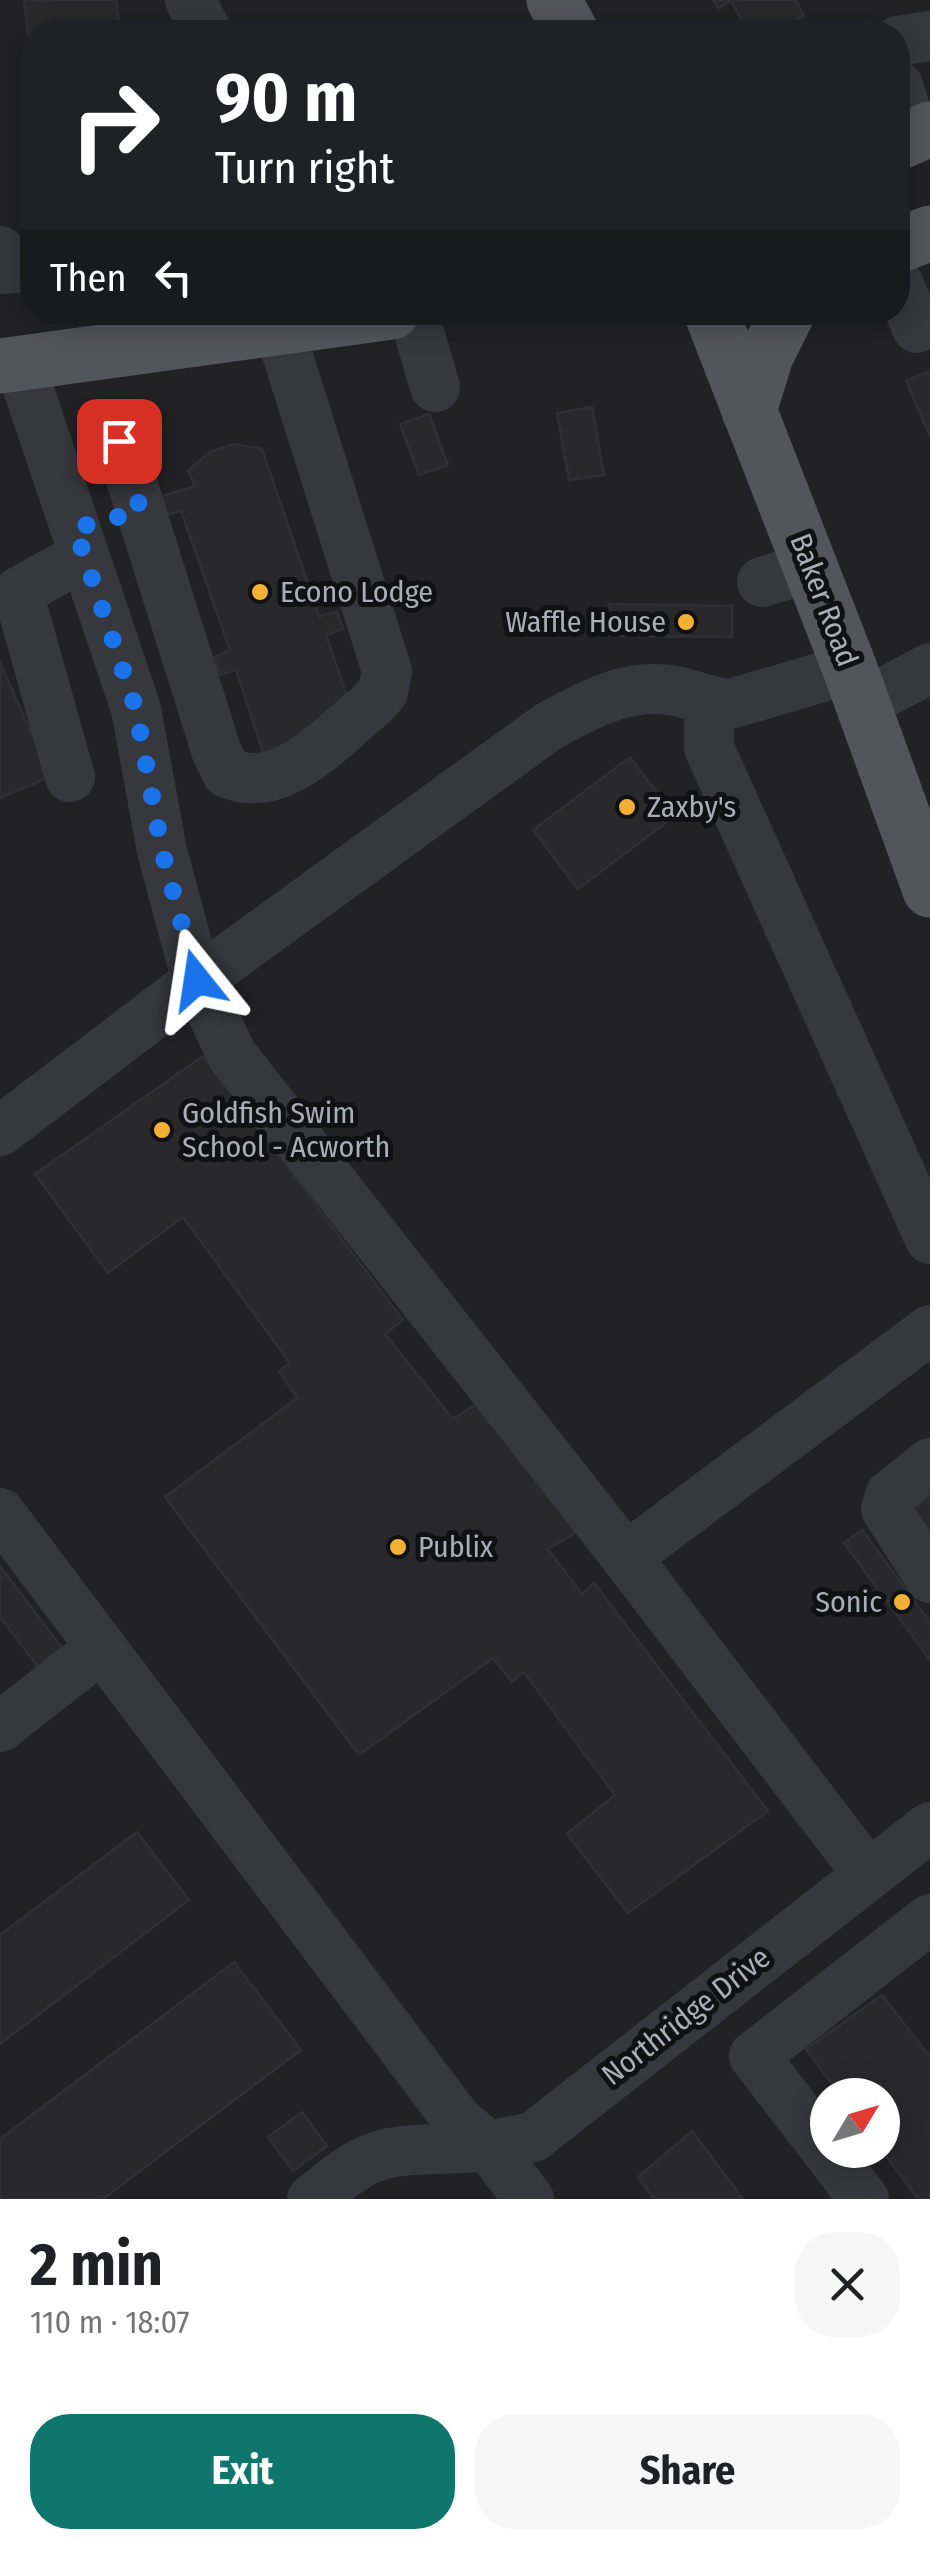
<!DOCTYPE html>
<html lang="en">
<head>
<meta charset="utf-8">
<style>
  :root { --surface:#fff; --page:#f6f6f6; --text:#202124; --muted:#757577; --accent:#0f766e }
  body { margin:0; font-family:"Fira Sans Condensed",sans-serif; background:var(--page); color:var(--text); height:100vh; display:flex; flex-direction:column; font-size:38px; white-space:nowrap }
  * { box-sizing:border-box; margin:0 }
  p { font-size:32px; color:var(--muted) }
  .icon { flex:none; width:55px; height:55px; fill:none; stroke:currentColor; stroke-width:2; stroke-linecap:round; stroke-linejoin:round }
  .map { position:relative; height:2199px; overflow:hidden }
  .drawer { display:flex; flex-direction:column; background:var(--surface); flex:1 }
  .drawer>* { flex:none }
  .hud { position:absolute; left:20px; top:20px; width:890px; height:305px; border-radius:40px; box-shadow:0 5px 25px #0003; background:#202124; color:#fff; overflow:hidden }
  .needle { width:65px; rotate:52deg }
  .controls { position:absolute; left:810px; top:2078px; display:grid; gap:20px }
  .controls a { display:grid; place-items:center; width:90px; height:90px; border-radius:50%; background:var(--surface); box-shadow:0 5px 25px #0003; font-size:50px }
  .pin { position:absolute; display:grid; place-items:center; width:85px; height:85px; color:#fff; margin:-42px; border-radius:20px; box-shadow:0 5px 15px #0006 }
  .me { position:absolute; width:110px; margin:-55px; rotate:345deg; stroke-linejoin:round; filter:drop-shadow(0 0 8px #0008) }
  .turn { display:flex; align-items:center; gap:35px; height:210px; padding:0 30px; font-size:45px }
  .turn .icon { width:130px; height:130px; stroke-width:2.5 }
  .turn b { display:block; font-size:70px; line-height:85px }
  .then { display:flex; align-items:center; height:95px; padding:0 30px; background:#0003; gap:20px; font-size:38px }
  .round { display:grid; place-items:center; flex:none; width:105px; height:105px; border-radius:40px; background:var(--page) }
  .overview { display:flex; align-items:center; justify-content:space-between; height:170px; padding:0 30px }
  h1 { font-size:60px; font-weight:700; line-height:75px }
  .primary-button { display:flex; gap:20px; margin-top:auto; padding:20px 30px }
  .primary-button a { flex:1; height:115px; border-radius:40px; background:var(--accent); color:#fff; font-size:40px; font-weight:700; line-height:115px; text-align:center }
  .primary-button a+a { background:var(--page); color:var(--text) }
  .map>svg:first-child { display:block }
  .built { fill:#222225; fill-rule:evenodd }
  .building { fill:#29292c; stroke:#303034; stroke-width:2.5 }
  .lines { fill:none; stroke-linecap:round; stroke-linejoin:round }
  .minor { stroke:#37383d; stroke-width:50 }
  .major { stroke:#53555c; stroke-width:55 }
  .route { stroke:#1a73e8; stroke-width:18; stroke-dasharray:0 32.4 }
  .poi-dot { fill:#f2b134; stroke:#111113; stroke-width:4 }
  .labels { text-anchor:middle; stroke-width:10; stroke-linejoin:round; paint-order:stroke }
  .poi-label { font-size:30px; fill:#a8adb8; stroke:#111113; text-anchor:start }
  .street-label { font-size:30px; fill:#a8adb8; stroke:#111113 }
</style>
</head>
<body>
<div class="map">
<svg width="930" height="2199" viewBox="0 0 930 2199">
  <rect width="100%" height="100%" fill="#161618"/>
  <path class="built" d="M0,0H930V2199H0ZM32,32H898V312H32ZM828,2095H882V2150H828Z"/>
  <g class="building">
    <path d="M24,0H116L120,32H32V65Z"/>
    <path d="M713,0H796L804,16L774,32H748L731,1L718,8Z"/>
    <path d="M930,371V436L906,381Z"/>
    <path d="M592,407L604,475L569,480L557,413Z"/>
    <path d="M429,414L448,465L419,475L400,424Z"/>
    <path d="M234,444L262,449L319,616L337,612L343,629L326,635L347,696L266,761L236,670L220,675L214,657L230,650L181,511L166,515L159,497L195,486L188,471L209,452Z"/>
    <path d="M609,604L732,606V637L609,636Z"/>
    <path d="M0,662L50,777L0,798Z"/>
    <path d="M630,757L675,816L578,889L533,830Z"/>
    <path d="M203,1056L403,1320L385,1334L453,1419L481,1401L577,1532L548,1549L582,1594L594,1583L768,1811L628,1913L567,1834L615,1795L524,1672L512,1682L493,1658L359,1755L165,1497L297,1398L279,1371L290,1363L183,1217L108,1273L35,1174Z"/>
    <path d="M929,1497L930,1498V1531L913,1509Z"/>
    <path d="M862,1530L930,1622V1660L844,1543Z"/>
    <path d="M0,1566L62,1648L38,1667L0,1617Z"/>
    <path d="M137,1832L189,1900L0,2044V1935Z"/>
    <path d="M234,1962L301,2050L103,2199H0V2139Z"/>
    <path d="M882,1995L930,2057V2199H918L882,2150V2095H840L806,2049Z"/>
    <path d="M302,2112L327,2146L293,2171L268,2137Z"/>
    <path d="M692,2131L743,2199H654L638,2177Z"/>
  </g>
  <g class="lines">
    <g class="minor">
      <path d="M190,0L207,32"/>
      <path d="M898,41L930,36"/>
      <path d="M898,86L914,136"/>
      <path d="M0,251L2,269L32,266"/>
      <path d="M898,283L917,328"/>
      <path d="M413,312L435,387"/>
      <path d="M20,364L136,709L162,851L197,981L232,1055L626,1557L867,1873"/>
      <path d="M119,441L217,753L227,773C283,796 331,737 371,705L383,692L387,671L279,328"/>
      <path d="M762,582L811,567"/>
      <path d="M709,703V748L930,1239"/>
      <path d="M863,704L930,668"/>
      <path d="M70,777L18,592L84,556"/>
      <path d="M0,1131L197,981L549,726C590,704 628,682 676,691C695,695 710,703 730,704L850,669"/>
      <path d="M930,1463L890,1495L886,1509L930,1578"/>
      <path d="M0,1513L458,2121L488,2146"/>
      <path d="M626,1557L930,1330"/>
      <path d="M0,1727L101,1648"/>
      <path d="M312,2199C332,2184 353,2164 378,2156C408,2146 454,2151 488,2146"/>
      <path d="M529,2199L488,2146L533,2137L930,1827"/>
      <path d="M864,2199L754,2056L930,1919"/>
    </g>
    <g class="major">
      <path d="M554,0L571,32"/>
      <path d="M898,143L930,129"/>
      <path d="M898,246L930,233"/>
      <path d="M711,312L850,669L930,890"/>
      <path d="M0,366L392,312"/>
      <path d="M749,411L766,356L788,312"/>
    </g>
  </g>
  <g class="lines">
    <path class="route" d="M119,441L141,511L75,528L136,709L162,851L197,980"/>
  </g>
  <g class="poi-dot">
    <circle cx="260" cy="592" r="10"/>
    <circle cx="686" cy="622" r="10"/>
    <circle cx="627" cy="807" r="10"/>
    <circle cx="162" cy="1130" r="10"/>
    <circle cx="398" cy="1547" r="10"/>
    <circle cx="902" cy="1602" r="10"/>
  </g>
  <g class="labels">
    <g class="poi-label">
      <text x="280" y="602">Econo Lodge</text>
      <text x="666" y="632" text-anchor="end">Waffle House</text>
      <text x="647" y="817">Zaxby's</text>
      <text x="182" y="1123">Goldfish Swim<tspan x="182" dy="34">School - Acworth</tspan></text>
      <text x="418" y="1557">Publix</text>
      <text x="882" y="1612" text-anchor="end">Sonic</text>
    </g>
    <g class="street-label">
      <text transform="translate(824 600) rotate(69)" y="10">Baker Road</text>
      <text transform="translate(686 2016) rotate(-38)" y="10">Northridge Drive</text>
    </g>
  </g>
</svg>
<div class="controls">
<a><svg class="needle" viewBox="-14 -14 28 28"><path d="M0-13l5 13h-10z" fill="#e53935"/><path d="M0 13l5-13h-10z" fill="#757577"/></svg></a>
</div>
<div class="pin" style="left:119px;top:441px;background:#d93025"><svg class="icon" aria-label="arrive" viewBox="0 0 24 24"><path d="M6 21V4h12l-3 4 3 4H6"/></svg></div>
<svg class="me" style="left:197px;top:980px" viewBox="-20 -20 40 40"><path d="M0-17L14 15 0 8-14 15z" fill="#1a73e8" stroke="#fff" stroke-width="4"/></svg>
<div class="hud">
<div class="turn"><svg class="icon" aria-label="right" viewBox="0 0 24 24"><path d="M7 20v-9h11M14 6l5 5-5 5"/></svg><div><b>90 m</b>Turn right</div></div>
<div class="then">Then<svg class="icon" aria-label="left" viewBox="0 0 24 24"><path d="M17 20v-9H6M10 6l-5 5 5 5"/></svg></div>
</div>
</div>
<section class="drawer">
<div class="overview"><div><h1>2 min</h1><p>110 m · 18:07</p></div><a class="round"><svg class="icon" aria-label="close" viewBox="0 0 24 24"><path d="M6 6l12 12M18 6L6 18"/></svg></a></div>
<div class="primary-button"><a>Exit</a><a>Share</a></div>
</section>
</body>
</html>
